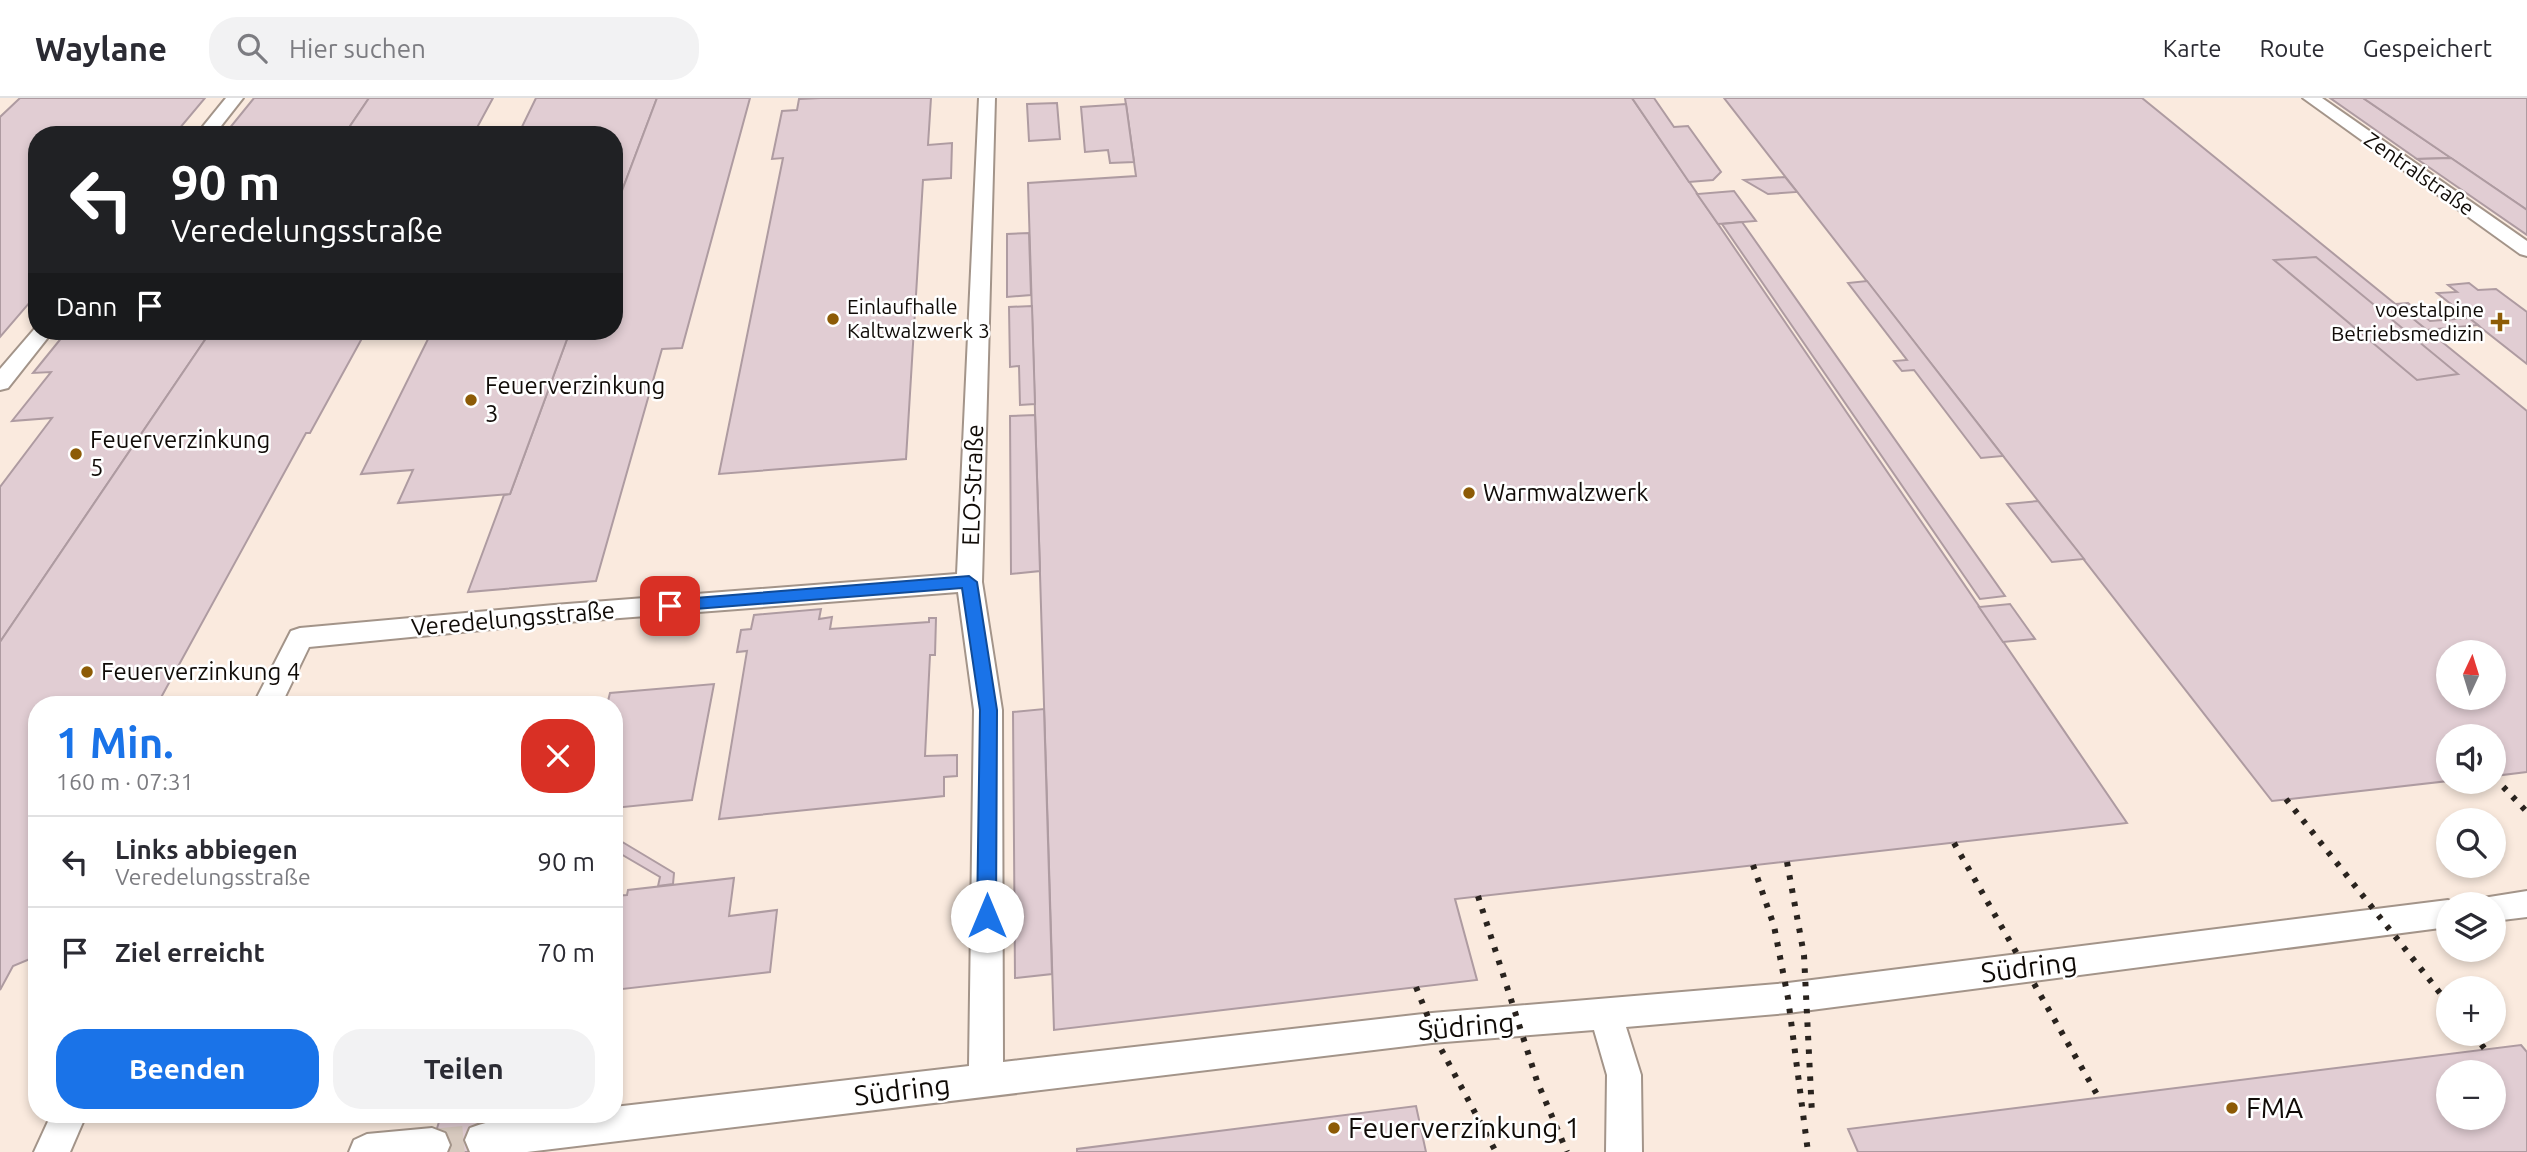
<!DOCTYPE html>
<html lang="de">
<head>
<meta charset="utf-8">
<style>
  :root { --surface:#fff; --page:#f2f2f3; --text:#2b2b33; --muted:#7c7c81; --line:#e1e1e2; --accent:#1a73e8 }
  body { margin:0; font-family:Ubuntu,sans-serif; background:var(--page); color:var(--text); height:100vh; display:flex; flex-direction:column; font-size:26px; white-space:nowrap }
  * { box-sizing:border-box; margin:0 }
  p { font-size:23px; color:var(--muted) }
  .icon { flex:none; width:38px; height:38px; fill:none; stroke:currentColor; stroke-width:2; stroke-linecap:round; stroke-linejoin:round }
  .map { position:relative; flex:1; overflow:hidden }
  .sheet { position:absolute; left:28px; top:598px; width:595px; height:427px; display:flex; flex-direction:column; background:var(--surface); border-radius:28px; box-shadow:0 4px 10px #0003 }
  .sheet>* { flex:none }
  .guide { position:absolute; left:28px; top:28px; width:595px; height:214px; border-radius:28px; box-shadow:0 4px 10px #0003; background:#202124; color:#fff; overflow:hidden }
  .needle { width:46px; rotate:4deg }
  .buttons { position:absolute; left:2436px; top:542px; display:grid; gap:14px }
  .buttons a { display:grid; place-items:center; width:70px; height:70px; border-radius:50%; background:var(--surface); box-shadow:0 4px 10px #0003; font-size:35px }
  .pin { position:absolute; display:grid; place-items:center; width:60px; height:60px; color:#fff; margin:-30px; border-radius:14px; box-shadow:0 4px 10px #0006 }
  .me { position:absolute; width:77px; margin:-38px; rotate:0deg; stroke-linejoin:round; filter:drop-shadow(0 0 5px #0008) }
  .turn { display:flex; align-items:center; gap:24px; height:147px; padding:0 28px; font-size:32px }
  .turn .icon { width:91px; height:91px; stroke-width:2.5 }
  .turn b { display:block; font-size:49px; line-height:60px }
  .then { display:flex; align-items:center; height:66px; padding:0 28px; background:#0003; gap:14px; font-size:26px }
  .round { display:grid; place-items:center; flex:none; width:74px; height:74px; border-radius:28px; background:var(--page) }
  .overview { display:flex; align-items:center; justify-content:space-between; height:119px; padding:0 28px }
  h1 { font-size:42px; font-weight:600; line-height:52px; color:var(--accent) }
  .cta { display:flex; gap:14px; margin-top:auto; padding:14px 28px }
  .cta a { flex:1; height:80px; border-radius:28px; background:var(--accent); color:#fff; font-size:28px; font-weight:600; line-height:80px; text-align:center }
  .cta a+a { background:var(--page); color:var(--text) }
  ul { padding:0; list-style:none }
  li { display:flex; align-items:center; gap:21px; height:91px; padding:0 28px; border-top:2px solid var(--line) }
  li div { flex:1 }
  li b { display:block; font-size:26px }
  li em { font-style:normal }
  header { display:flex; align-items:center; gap:42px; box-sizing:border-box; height:98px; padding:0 35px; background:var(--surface); border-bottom:2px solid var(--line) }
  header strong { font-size:33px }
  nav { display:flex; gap:38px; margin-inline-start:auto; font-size:24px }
  .search { width:490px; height:63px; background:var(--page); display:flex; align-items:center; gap:18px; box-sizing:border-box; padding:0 24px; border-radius:28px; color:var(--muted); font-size:26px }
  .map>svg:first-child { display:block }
  .building { fill:#e1cdd3; stroke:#ae9ba1; stroke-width:2; fill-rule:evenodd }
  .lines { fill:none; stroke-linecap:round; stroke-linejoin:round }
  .minor-tunnel { stroke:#d7c9be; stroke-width:32; stroke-dasharray:32 16; stroke-linecap:butt }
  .minor-casing { stroke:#a39489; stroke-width:4 }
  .minor { fill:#fff; fill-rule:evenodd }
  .rail { stroke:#29231e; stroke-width:6; stroke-dasharray:4.5 9; stroke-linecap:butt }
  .route { fill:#1a73e8; stroke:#114b97; stroke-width:2 }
  .poi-dot { fill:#8d5b06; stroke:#fff; stroke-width:2.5 }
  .labels { text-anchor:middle; stroke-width:5; stroke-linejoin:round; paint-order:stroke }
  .far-street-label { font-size:21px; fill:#100b07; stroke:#fff }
  .far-poi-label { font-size:21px; fill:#100b07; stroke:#fff; text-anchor:start }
  .poi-label { font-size:24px; fill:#100b07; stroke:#fff; text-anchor:start }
  .street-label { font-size:24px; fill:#100b07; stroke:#fff }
  .near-street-label { font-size:28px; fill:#100b07; stroke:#fff }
  .near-poi-label { font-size:28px; fill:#100b07; stroke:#fff; text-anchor:start }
</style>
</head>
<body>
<header>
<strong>Waylane</strong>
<div class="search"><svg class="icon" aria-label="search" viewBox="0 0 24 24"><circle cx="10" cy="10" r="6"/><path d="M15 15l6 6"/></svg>Hier suchen</div>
<nav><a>Karte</a><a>Route</a><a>Gespeichert</a></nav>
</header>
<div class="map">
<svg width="2527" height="1054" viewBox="0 0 2527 1054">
  <rect width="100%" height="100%" fill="#faeade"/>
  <g class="building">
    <path d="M20,0H205L174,37H37V196L0,239V19Z"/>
    <path d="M254,0H369L344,37H224Z"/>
    <path d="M369,0H493L473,37H344Z"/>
    <path d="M536,0H657L614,114V37H518Z"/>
    <path d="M657,0H750L682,250L662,251L596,483L468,494L504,397L510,396L570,233H614V114Z"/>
    <path d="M821,0H931L928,47L952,45L951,80L923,82L906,361L719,376L783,60L772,61L782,13L797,12L799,1Z"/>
    <path d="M1125,0H1632L2127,725L1455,801L1477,882L1054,932L1028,85L1136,78Z"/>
    <path d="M1632,0H1654L1674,29L1688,28L1721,74L1713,82L1689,84Z"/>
    <path d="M1724,0H2142L2527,313V674L2494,678V639H2448V683L2272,703ZM2448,555H2494V600H2448Z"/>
    <path d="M2330,0H2363L2451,60L2417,61Z"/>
    <path d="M2363,0H2527V112L2451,60Z"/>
    <path d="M1057,5L1060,41L1029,43L1027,6Z"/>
    <path d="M1126,6L1134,64L1110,65L1108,52L1085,54L1081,9Z"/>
    <path d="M2451,60L2527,112V137L2417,61Z"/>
    <path d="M1785,79L1797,94L1768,96L1744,82Z"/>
    <path d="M1734,93L1756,123L1718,126L1697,96Z"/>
    <path d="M1742,124L2005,498L1980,501L1722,126Z"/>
    <path d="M1029,135L1031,197L1007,199V136Z"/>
    <path d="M2316,159L2458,276L2417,282L2274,162Z"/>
    <path d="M1867,183L2003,358L1981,360L1914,272L1902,273L1894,263L1907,262L1848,185Z"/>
    <path d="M2469,185L2478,192L2496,191L2527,214V266L2437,195L2457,194L2448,187Z"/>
    <path d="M2408,205L2430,223L2469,220L2478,227L2427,232L2395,206Z"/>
    <path d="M1032,208L1035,306L1020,307L1019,268L1010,269L1009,209Z"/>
    <path d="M67,233H211L0,544V389L52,320L12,323L51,274L33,275Z"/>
    <path d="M211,233H366L310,335H306L158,605L163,607H37V858L13,868L0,892V544Z"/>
    <path d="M432,233H570L510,396L398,405L413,372L361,376Z"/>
    <path d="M1035,317L1040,473L1011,476L1010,318Z"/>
    <path d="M2038,403L2084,461L2052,464L2007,406Z"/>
    <path d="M2010,506L2035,541L2003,544L1979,509Z"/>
    <path d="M821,511L819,521L832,519L830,531L929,524V520H936L935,557H930L925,658L957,657V678L944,679V698L719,721L747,553L737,554L741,532L751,531L754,517Z"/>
    <path d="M714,586L692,702L614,710V607H607L610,595Z"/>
    <path d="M558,600L556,607H502L503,605Z"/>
    <path d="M1044,611L1052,876L1015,880L1013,614Z"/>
    <path d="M614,739L674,775L673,786L658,788L660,779L614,752Z"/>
    <path d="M734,780L729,818L777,812L770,874L614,892V798L627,797L628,792Z"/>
    <path d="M2521,947L2527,954V1054H1858L1848,1031ZM2448,975H2494V1020H2448Z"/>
    <path d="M1416,1008L1426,1054H1077V1051Z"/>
    <path d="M441,1017H490L480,1054H430Z"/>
  </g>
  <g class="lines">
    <path class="minor-tunnel" d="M432,1047L483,1042"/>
    <g class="minor-casing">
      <g id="minor">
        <path d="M226,0H243L214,37H196Z"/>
        <path d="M979,0H995L982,484L1002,612L1003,964L1432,915L1788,885L2448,802L2459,807H2448V829L1788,915L1626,929L1641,977L1642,1054H1606L1607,977L1594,932L1432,945L527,1054H470L465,1042L470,1030C512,1013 570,1017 614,1017V1009L969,968L974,612L958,494L554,525L309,549L281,607H253L291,533L300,530L554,507L957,476Z"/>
        <path d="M2303,0H2322L2527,143V158L2520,156Z"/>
        <path d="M37,228V233H53L8,290L0,292V271Z"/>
        <path d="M2527,793V819L2494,823V807H2480L2483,800Z"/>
        <path d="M51,1017H86L70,1054H34Z"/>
        <path d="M432,1030L445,1035L450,1047L447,1054H349L354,1042L367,1036Z"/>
      </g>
    </g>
    <use href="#minor" class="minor"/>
    <g class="rail">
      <path d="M2494,679L2527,714"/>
      <path d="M2286,701L2448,905"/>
      <path d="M1954,745L2099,1000"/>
      <path d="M1787,764L1804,857L1812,1016"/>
      <path d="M1753,767L1774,828L1788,900L1808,1054"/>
      <path d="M1478,798L1537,983L1567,1054"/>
      <path d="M1416,889L1440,949L1496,1054"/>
      <path d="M2473,936L2485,951"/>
    </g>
  </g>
  <path class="route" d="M969,478L977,484L997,612L996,818L994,824L987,826L980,824L977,818L980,612L962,490L670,513L662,508L670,502Z"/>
  <g class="poi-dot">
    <circle cx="833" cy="221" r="7"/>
    <path d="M2496.5 213.5h7v7h7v7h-7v7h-7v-7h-7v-7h7z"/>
    <circle cx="471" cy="302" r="7"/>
    <circle cx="76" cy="356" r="7"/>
    <circle cx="1469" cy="395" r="7"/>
    <circle cx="87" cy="574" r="7"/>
    <circle cx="2232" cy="1010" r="7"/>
    <circle cx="1334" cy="1030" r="7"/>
  </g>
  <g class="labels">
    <g class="far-street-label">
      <text transform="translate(2419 76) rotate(35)" y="7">Zentralstraße</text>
    </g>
    <g class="far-poi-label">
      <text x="847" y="216">Einlaufhalle<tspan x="847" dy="24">Kaltwalzwerk 3</tspan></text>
      <text x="2484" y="219" text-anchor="end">voestalpine<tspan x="2484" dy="24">Betriebsmedizin</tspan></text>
    </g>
    <g class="poi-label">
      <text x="485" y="296">Feuerverzinkung<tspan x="485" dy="28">3</tspan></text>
      <text x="90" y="350">Feuerverzinkung<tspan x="90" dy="28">5</tspan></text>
      <text x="1483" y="403">Warmwalzwerk</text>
      <text x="101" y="582">Feuerverzinkung 4</text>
    </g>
    <g class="street-label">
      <text transform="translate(973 387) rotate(-88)" y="8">ELO-Straße</text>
      <text transform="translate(513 521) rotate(-5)" y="8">Veredelungsstraße</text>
    </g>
    <g class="near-street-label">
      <text transform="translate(2029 869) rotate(-7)" y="10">Südring</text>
      <text transform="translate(1466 928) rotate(-5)" y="10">Südring</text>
      <text transform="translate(902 992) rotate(-7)" y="10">Südring</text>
    </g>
    <g class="near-poi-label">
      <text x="2246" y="1020">FMA</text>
      <text x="1348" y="1040">Feuerverzinkung 1</text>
    </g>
  </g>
</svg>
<div class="buttons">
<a><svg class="needle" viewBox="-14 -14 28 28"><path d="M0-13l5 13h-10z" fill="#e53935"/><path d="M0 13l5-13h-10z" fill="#7c7c81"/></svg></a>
<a><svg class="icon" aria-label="sound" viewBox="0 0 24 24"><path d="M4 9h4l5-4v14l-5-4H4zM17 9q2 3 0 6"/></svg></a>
<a><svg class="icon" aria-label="search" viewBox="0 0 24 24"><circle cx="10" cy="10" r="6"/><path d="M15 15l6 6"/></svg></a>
<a><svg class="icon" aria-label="layers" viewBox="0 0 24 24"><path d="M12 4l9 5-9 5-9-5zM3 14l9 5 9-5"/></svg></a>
<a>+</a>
<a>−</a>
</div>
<div class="pin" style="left:670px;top:508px;background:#d93025"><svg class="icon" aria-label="arrive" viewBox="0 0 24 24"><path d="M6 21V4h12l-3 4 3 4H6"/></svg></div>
<svg class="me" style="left:987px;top:818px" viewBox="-20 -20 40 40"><circle r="19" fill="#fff"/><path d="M0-13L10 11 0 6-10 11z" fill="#1a73e8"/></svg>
<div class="guide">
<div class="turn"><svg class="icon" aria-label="left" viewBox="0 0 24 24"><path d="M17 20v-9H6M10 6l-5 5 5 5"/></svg><div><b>90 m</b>Veredelungsstraße</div></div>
<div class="then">Dann<svg class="icon" aria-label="arrive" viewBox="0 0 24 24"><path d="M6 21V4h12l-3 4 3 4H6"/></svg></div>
</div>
<section class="sheet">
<div class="overview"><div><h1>1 Min.</h1><p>160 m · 07:31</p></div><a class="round" style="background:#d93025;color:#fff"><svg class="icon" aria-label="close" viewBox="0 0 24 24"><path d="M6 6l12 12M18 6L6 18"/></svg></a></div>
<ul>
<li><svg class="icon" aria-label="left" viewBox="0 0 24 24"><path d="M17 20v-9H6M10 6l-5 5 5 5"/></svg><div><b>Links abbiegen</b><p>Veredelungsstraße</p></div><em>90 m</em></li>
<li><svg class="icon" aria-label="arrive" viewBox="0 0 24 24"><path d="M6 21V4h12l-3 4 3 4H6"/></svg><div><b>Ziel erreicht</b></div><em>70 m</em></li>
</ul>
<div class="cta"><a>Beenden</a><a>Teilen</a></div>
</section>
</div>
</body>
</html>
